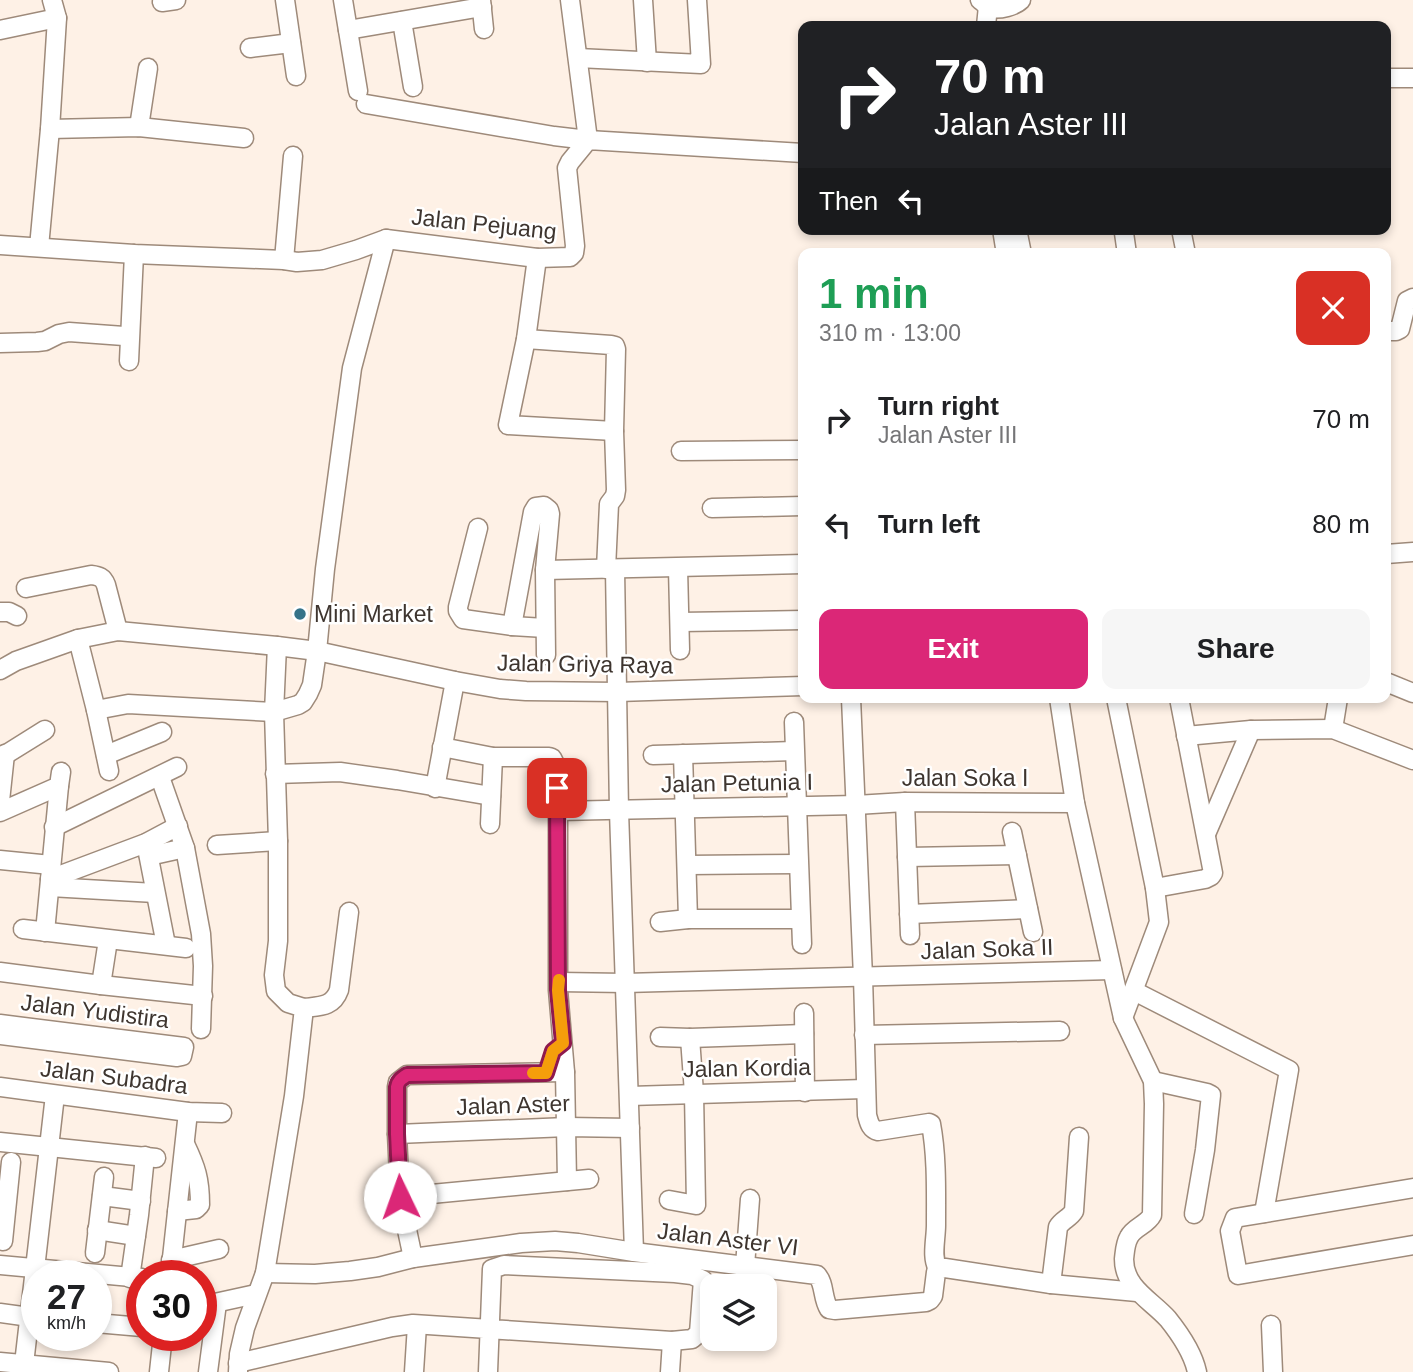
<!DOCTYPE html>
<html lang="en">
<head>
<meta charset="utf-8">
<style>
  :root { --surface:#fff; --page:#f6f6f6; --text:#202124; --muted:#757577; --accent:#db2777 }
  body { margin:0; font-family:Arial,sans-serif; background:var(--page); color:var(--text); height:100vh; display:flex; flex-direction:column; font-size:26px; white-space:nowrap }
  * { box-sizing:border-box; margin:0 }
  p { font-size:23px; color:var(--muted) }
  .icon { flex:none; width:38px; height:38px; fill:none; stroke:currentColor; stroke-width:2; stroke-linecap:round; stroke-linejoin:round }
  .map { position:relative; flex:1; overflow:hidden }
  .panel { position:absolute; left:798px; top:248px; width:593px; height:455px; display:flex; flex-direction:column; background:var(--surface); border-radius:14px; box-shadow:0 4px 10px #0003 }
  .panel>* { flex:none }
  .banner { position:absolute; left:798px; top:21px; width:593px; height:214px; border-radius:14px; box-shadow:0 4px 10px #0003; background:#202124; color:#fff; overflow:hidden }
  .tools { position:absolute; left:700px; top:1274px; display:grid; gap:14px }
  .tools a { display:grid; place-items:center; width:77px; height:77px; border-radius:14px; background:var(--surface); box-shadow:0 4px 10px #0003; font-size:35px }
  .speed { position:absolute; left:21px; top:1260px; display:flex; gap:14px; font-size:35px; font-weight:700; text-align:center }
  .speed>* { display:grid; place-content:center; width:91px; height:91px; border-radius:50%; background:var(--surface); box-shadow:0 4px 10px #0003; line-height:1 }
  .speed small { font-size:18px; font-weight:400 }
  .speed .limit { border:10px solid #d22; background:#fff; color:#111 }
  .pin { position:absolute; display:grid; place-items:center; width:60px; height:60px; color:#fff; margin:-30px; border-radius:14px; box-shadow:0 4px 10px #0006 }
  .me { position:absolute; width:77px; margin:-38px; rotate:357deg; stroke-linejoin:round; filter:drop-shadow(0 0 5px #0008) }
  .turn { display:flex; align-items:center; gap:24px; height:147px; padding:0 21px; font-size:32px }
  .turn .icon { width:91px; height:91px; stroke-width:2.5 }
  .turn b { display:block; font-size:49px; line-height:60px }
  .then { display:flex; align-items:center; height:66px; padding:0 21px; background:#0003; gap:14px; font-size:26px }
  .round { display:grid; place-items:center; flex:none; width:74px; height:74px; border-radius:14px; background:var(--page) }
  .summary { display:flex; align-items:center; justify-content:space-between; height:119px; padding:0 21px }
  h1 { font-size:42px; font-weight:700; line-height:52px; color:#1e9e55 }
  .action { display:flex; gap:14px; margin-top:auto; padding:14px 21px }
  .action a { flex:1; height:80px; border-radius:14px; background:var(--accent); color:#fff; font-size:28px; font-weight:700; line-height:80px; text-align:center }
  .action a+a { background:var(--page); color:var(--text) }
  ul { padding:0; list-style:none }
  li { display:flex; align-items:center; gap:21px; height:105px; padding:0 21px }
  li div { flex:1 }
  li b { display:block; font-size:26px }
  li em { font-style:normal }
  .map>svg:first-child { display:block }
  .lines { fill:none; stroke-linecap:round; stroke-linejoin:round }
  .minor-casing { stroke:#9e8a7a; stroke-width:21 }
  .minor { stroke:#fff; stroke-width:18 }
  .route-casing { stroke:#8e194d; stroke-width:18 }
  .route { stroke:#db2777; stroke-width:12 }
  .slow { stroke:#f59e0b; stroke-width:12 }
  .poi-dot { fill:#357389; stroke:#fff; stroke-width:2.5 }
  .labels { text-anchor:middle; stroke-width:5; stroke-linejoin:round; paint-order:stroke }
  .street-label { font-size:23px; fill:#3e352f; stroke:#fff }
  .poi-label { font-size:23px; fill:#3e352f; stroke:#fff; text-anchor:start }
</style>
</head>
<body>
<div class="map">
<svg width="1413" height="1372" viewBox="0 0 1413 1372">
  <rect width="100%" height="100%" fill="#fef1e6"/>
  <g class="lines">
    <g class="minor-casing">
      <g id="minor">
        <path d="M285,0L296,76"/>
        <path d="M343,0L358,91"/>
        <path d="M481,0L484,29"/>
        <path d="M643,0L647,62"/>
        <path d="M980,0C983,2 988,7 991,8C1000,10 1015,6 1021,0"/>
        <path d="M162,2L176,0"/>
        <path d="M402,21L413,87"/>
        <path d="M986,26L988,6"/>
        <path d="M0,30L57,18"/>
        <path d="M348,30L482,7"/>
        <path d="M250,48L291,43"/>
        <path d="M578,58L701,64L697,0"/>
        <path d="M1386,78H1413"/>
        <path d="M366,104L554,136L588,140L570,0"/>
        <path d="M139,127L148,68"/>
        <path d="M50,129L139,127L244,138"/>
        <path d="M1002,229L1006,254"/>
        <path d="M1017,229L1022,254"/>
        <path d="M1181,229L1186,254"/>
        <path d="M1124,233L1127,254"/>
        <path d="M0,245L134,254L284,260L297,262L322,260L356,250L386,239L537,258L570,257L574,253L575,246L567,168L570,162L588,140L803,153"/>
        <path d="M39,247L50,129L57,18L52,0"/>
        <path d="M537,258L526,339L508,425L614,431"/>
        <path d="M284,260L293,156"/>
        <path d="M1386,331H1396L1400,329L1407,301L1413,298"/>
        <path d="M526,339L611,345L615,346L616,349L614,431L616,490L615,496L609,504L606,569"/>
        <path d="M0,343L37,342L45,341L59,334L69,332L124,336L129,335"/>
        <path d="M129,361L134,254"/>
        <path d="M681,451L803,450"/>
        <path d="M712,508L803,506"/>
        <path d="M478,528L458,607V611L463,619L512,626L545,628"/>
        <path d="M1386,554L1413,552"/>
        <path d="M678,568L680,650"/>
        <path d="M615,569L619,811L634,1252"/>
        <path d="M545,570L803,564"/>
        <path d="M26,588L91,575C99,576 103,577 106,585L118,631"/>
        <path d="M0,612H9L17,616"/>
        <path d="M680,622L803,620"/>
        <path d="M512,626L533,512L536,507L544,506L549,510L550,514L545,570L546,655"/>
        <path d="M78,639L96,710L109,771"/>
        <path d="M0,670L16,661L78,639L118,631L277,646L317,651L455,681L500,689L526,691L618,692L803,686"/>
        <path d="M1386,682L1413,693"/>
        <path d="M851,698L863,977L867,1115C869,1122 870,1129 878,1131L929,1123L931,1124C937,1156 936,1192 936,1225C936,1240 931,1257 938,1269"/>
        <path d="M1059,698L1075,803L1123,1018L1153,1081L1154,1104L1152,1215C1147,1225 1134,1227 1129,1237C1125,1244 1125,1251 1124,1259C1124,1288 1151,1300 1168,1319C1180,1334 1193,1353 1197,1372"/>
        <path d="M1116,698L1155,888L1159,922L1123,1018"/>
        <path d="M96,710L128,704L274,712L298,705L303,702L308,694L312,685L317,651L325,569L352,368L386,239"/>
        <path d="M794,722L802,944"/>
        <path d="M1333,729L1338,698"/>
        <path d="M1186,736L1251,730L1333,729L1413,760"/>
        <path d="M442,747L493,757H549L552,758L555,764L558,811V990L565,1072L567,1181"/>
        <path d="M683,754L688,919"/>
        <path d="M106,755L162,732"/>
        <path d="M653,755L794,751"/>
        <path d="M0,758L45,730"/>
        <path d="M275,774L340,772L397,780L491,796"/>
        <path d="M160,777L185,848L201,934L203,966L201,1029"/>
        <path d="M435,788L455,681"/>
        <path d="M0,801L5,754"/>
        <path d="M905,802L910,935"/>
        <path d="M558,811L856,805L905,802L1075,803"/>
        <path d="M0,812L59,786L61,772"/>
        <path d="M490,824L493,757"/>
        <path d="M54,827L177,767"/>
        <path d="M1012,832L1033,932"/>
        <path d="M1206,834L1251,730"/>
        <path d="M146,843L166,945"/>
        <path d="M217,845L278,841"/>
        <path d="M149,856L185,848"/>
        <path d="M907,857L1017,855"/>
        <path d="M0,860L51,865"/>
        <path d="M688,865L798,864"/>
        <path d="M50,879L146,843L178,826"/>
        <path d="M50,887L155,893"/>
        <path d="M1155,888L1205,879L1211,876L1213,873L1179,698"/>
        <path d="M909,914L1028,909"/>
        <path d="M660,922L688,919H800"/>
        <path d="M23,929L186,948"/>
        <path d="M45,932L59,786"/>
        <path d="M0,972L101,985L203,996"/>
        <path d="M559,982L625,983L1112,970"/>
        <path d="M101,985L108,940"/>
        <path d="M1134,991L1289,1070L1264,1213"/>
        <path d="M304,1008C320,1006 333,1007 339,990L349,912"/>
        <path d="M804,1013L805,1092"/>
        <path d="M0,1024L184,1047L182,1056L177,1057L0,1035"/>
        <path d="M864,1035L1060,1031"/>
        <path d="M660,1037L690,1038L804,1034"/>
        <path d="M1153,1081L1207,1093L1211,1095L1205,1150L1194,1214"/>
        <path d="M0,1087L188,1112L222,1113"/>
        <path d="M630,1096L865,1089"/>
        <path d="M397,1134L567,1127L630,1128"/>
        <path d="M0,1142L156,1158"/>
        <path d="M1413,1188L1235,1218L1230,1231L1238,1275L1413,1245"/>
        <path d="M102,1196L141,1201"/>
        <path d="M400,1197L589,1179"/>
        <path d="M669,1200L696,1205L694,1093L690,1038"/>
        <path d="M177,1211L196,1209L200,1205C200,1179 196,1167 185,1144"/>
        <path d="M97,1230L136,1236"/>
        <path d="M3,1241L11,1162"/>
        <path d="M95,1253L104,1177"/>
        <path d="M413,1258L400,1197L397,1134V1087L398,1082L407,1075L565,1072"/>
        <path d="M171,1260L219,1249"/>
        <path d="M0,1265L142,1278"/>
        <path d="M745,1266L750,1199"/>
        <path d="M265,1273L315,1274L350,1271L378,1267L413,1258L521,1243L555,1241L578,1243L634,1252L817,1275C825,1284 822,1298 829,1309L835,1310L926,1302L930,1300L933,1296L936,1272L938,1269L945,1268L1051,1284L1137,1292"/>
        <path d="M170,1276L188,1112"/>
        <path d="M130,1278L139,1215L145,1156"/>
        <path d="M1051,1284L1058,1227C1062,1220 1070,1218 1074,1211L1079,1137"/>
        <path d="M201,1306L256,1294"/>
        <path d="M0,1313L37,1318"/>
        <path d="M96,1323L142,1327"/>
        <path d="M1271,1325L1273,1372"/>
        <path d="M0,1362L109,1372"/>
        <path d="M238,1363L392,1327L413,1324L672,1341L692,1339L699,1333L703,1280L692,1275L675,1273L504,1265L492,1269L488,1372"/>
        <path d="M24,1364L55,1095"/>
        <path d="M159,1372L163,1335"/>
        <path d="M208,1372L217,1303"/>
        <path d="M238,1372L239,1354L245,1328L265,1273L294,1096L304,1008L288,1003L276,991L274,975L278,941V841L274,712L277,646"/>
        <path d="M414,1372L417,1325"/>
        <path d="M670,1372L672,1341"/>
      </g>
    </g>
    <use href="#minor" class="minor"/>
  </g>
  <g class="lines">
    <g class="route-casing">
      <path id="route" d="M400,1197L397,1134V1087C398,1081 401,1079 407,1075L546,1073L553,1051L563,1043L558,990L557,788"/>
    </g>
    <use href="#route" class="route"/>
    <path class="slow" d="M533,1073H546L553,1051L563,1043L558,990L559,980"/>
  </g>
  <circle class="poi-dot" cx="300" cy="614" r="7"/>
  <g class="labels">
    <g class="street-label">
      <text transform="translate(484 224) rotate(6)" y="8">Jalan Pejuang</text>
      <text transform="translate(585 664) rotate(1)" y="8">Jalan Griya Raya</text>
      <text x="965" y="786">Jalan Soka I</text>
      <text transform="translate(737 783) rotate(-1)" y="8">Jalan Petunia I</text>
      <text transform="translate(987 949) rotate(-2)" y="8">Jalan Soka II</text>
      <text transform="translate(95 1011) rotate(7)" y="8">Jalan Yudistira</text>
      <text transform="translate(747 1068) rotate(-1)" y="8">Jalan Kordia</text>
      <text transform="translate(114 1077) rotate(7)" y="8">Jalan Subadra</text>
      <text transform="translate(513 1105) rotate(-2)" y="8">Jalan Aster</text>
      <text transform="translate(728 1239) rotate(7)" y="8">Jalan Aster VI</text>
    </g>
    <g class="poi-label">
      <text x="314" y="622">Mini Market</text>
    </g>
  </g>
</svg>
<div class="tools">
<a><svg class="icon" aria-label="layers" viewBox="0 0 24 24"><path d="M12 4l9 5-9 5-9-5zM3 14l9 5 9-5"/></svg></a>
</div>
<div class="speed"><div>27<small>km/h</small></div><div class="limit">30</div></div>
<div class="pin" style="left:557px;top:788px;background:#d93025"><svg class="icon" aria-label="arrive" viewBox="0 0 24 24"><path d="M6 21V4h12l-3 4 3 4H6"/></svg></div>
<svg class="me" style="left:400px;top:1197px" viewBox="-20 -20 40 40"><circle r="19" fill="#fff"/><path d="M0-13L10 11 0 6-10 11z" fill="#db2777"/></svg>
<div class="banner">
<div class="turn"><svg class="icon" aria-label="right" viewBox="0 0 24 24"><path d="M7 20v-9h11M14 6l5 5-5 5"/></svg><div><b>70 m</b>Jalan Aster III</div></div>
<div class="then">Then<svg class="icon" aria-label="left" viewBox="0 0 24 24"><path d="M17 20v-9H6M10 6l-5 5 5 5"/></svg></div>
</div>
<section class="panel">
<div class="summary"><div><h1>1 min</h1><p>310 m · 13:00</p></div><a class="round" style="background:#d93025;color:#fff"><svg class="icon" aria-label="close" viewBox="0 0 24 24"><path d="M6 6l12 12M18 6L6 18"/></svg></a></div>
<ul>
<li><svg class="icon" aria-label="right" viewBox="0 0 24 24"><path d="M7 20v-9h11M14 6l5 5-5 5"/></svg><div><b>Turn right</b><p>Jalan Aster III</p></div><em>70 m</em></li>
<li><svg class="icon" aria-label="left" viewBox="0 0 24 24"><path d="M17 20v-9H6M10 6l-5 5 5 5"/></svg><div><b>Turn left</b></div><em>80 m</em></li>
</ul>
<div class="action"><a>Exit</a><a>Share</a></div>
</section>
</div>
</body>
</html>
